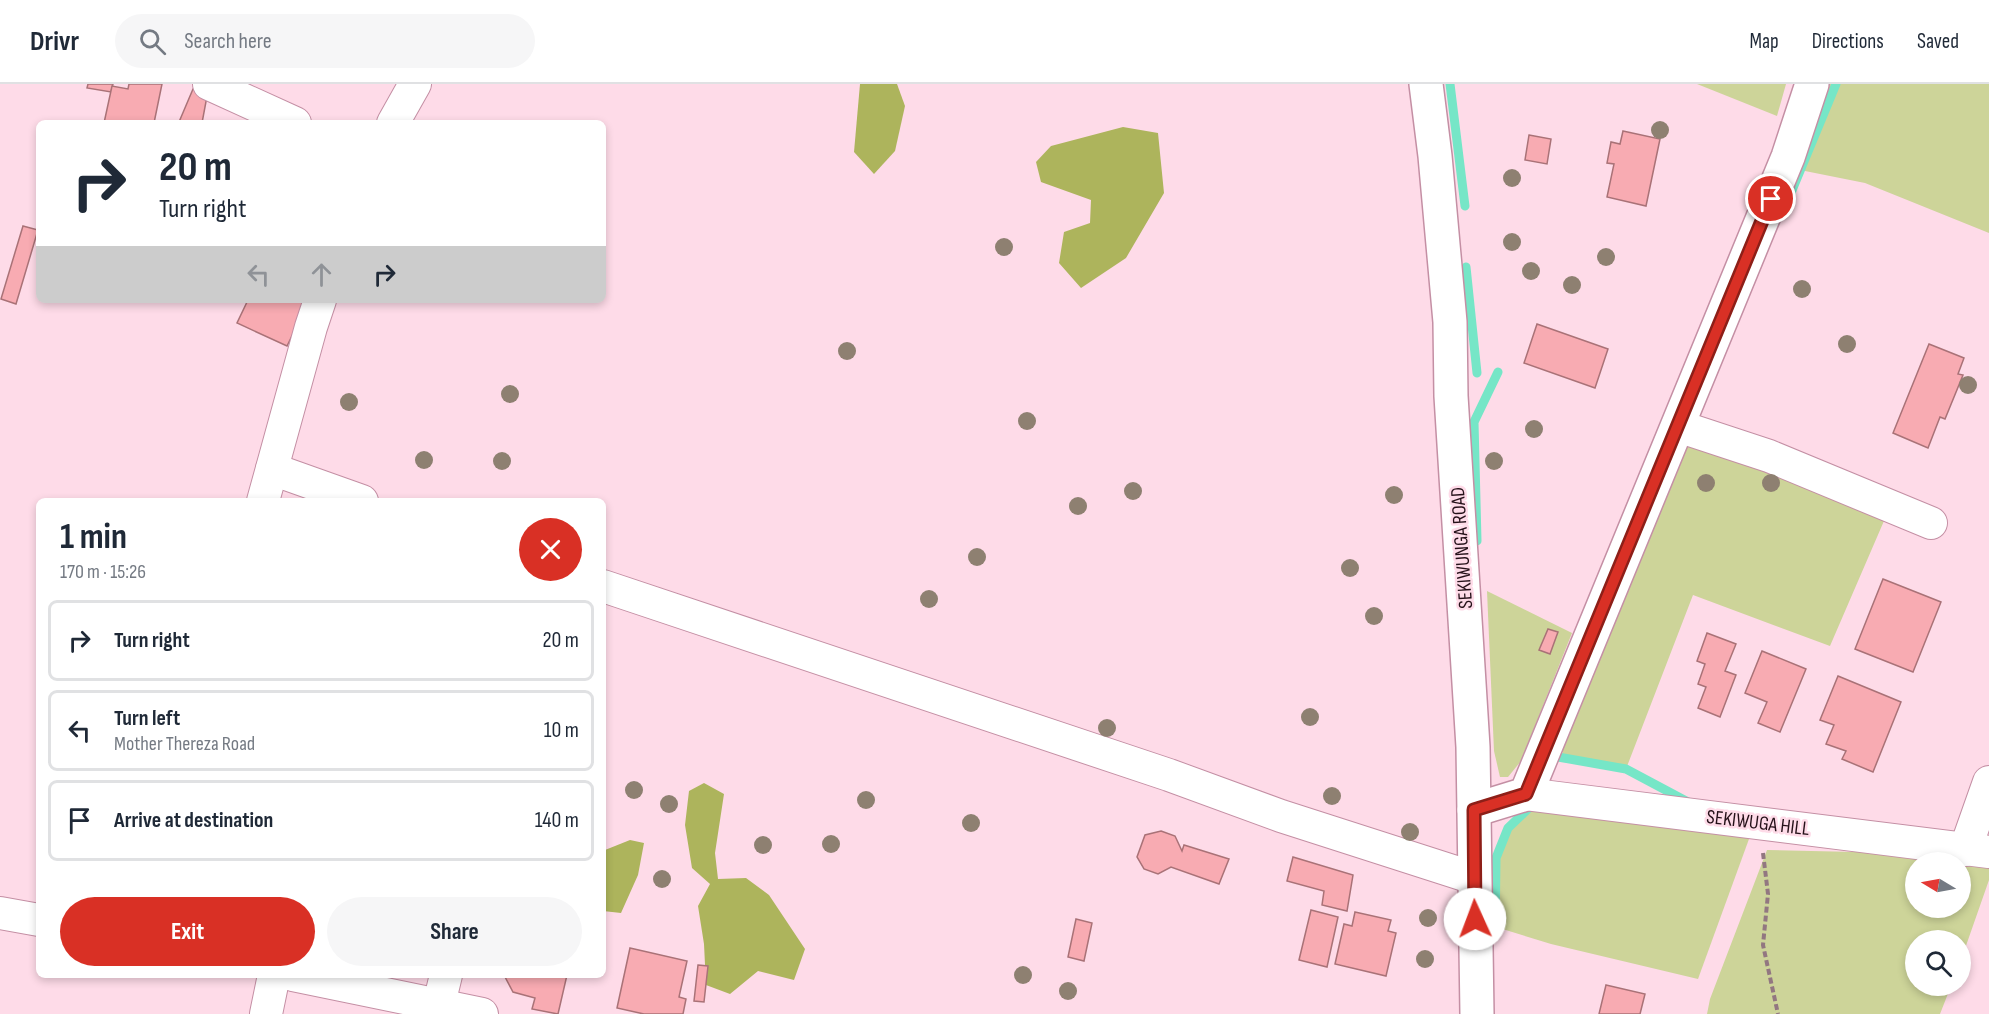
<!DOCTYPE html>
<html lang="en">
<head>
<meta charset="utf-8">
<style>
  :root { --surface:#fff; --page:#f6f6f7; --text:#1f2937; --muted:#747a83; --line:#e0e1e3; --accent:#d93025 }
  body { margin:0; font-family:"Sofia Sans Condensed",sans-serif; background:var(--page); color:var(--text); height:100vh; display:flex; flex-direction:column; font-size:22px; white-space:nowrap }
  * { box-sizing:border-box; margin:0 }
  p { font-size:20px; color:var(--muted) }
  .icon { flex:none; width:33px; height:33px; fill:none; stroke:currentColor; stroke-width:2; stroke-linecap:round; stroke-linejoin:round }
  .map { position:relative; flex:1; overflow:hidden }
  .details { position:absolute; left:36px; top:414px; width:570px; height:480px; display:flex; flex-direction:column; background:var(--surface); border-radius:9px; box-shadow:0 3px 9px #0003 }
  .details>* { flex:none }
  .top-card { position:absolute; left:36px; top:36px; width:570px; height:183px; border-radius:9px; box-shadow:0 3px 9px #0003; background:#fff; color:var(--text); overflow:hidden }
  .needle { width:39px; rotate:280deg }
  .buttons { position:absolute; left:1905px; top:768px; display:grid; gap:12px }
  .buttons a { display:grid; place-items:center; width:66px; height:66px; border-radius:50%; background:var(--surface); box-shadow:0 3px 9px #0003; font-size:30px }
  .pin { position:absolute; display:grid; place-items:center; width:51px; height:51px; color:#fff; margin:-26px; border:3px solid #fff; border-radius:50%; box-shadow:0 2px 6px #0007 }
  .me { position:absolute; width:66px; margin:-33px; rotate:358deg; stroke-linejoin:round; filter:drop-shadow(0 0 4px #0008) }
  .turn { display:flex; align-items:center; gap:21px; height:126px; padding:0 24px; font-size:27px }
  .turn .icon { width:78px; height:78px; stroke-width:2.5 }
  .turn b { display:block; font-size:42px; line-height:51px }
  .lanes { display:flex; align-items:center; height:57px; padding:0 24px; background:#0003; justify-content:center; gap:30px; direction:ltr }
  .lanes .off { opacity:.35 }
  .round { display:grid; place-items:center; flex:none; width:63px; height:63px; border-radius:32px; background:var(--page) }
  .head { display:flex; align-items:center; justify-content:space-between; height:102px; padding:0 24px }
  h1 { font-size:36px; font-weight:700; line-height:45px }
  .cta { display:flex; gap:12px; margin-top:auto; padding:12px 24px }
  .cta a { flex:1; height:69px; border-radius:36px; background:var(--accent); color:#fff; font-size:24px; font-weight:700; line-height:69px; text-align:center }
  .cta a+a { background:var(--page); color:var(--text) }
  ul { padding:0; list-style:none }
  li { display:flex; align-items:center; gap:18px; height:81px; margin:0 12px 9px; padding:0 12px; border:3px solid var(--line); border-radius:9px }
  li div { flex:1 }
  li b { display:block; font-size:22px }
  li em { font-style:normal }
  header { display:flex; align-items:center; gap:36px; box-sizing:border-box; height:84px; padding:0 30px; background:var(--surface); border-bottom:2px solid var(--line) }
  header strong { font-size:28px }
  nav { display:flex; gap:33px; margin-inline-start:auto; font-size:21px }
  .search { width:420px; height:54px; background:var(--page); display:flex; align-items:center; gap:15px; box-sizing:border-box; padding:0 21px; border-radius:33px; color:var(--muted); font-size:22px }
  .map>svg:first-child { display:block }
  .green { fill:#cdd499; fill-rule:evenodd }
  .forest { fill:#adb45c }
  .lines { fill:none; stroke-linecap:round; stroke-linejoin:round }
  .stream { stroke:#76e6c7; stroke-width:9 }
  .building { fill:#f8abb2; stroke:#a97277; stroke-width:1.5 }
  .street-casing { stroke:#c48fa4; stroke-width:34 }
  .secondary-casing { stroke:#c48fa4; stroke-width:36 }
  .path { stroke:#927781; stroke-width:4; stroke-dasharray:6 3; stroke-linecap:butt }
  .street { stroke:#fff; stroke-width:32 }
  .secondary { stroke:#fff; stroke-width:33 }
  .tree { fill:#8e8071 }
  .route-casing { stroke:#8d1f18; stroke-width:15 }
  .route { stroke:#d93025; stroke-width:10 }
  .labels { text-anchor:middle; stroke-width:5; stroke-linejoin:round; paint-order:stroke }
  .street-label { font-size:20px; fill:#251119; stroke:#fedbe8 }
</style>
</head>
<body>
<header>
<strong>Drivr</strong>
<div class="search"><svg class="icon" aria-label="search" viewBox="0 0 24 24"><circle cx="10" cy="10" r="6"/><path d="M15 15l6 6"/></svg>Search here</div>
<nav><a>Map</a><a>Directions</a><a>Saved</a></nav>
</header>
<div class="map">
<svg width="1989" height="930" viewBox="0 0 1989 930">
  <rect width="100%" height="100%" fill="#fedbe8"/>
  <g class="green">
    <path d="M1697,0H1786L1777,32Z"/>
    <path d="M1824,0H1989V149L1865,99L1795,85Z"/>
    <path d="M1691,336L1890,423L1830,562L1693,511L1626,685L1563,670L1558,651Z"/>
    <path d="M1487,507L1572,549L1521,677L1508,693H1500L1494,667Z"/>
    <path d="M1539,715L1753,744L1698,895L1551,860L1496,843V774L1508,744Z"/>
    <path d="M1767,766L1989,771V796L1961,876L1960,856H1916V902H1951L1940,930H1707L1710,915ZM1916,778H1960V824H1916Z"/>
  </g>
  <g class="forest">
    <path d="M860,0H897L905,22L895,67L874,90L854,68Z"/>
    <path d="M1123,43L1158,49L1164,109L1126,174L1081,204L1059,179L1064,148L1090,139L1091,116L1041,98L1036,78L1051,62Z"/>
    <path d="M704,699L724,710L715,769L718,795L746,794L769,811L805,865L794,896L758,887L730,910L706,901L704,860L698,822L710,800L692,784L685,741L689,707Z"/>
    <path d="M630,756L644,759L638,791L621,829L603,827V764L605,766Z"/>
  </g>
  <g class="lines">
    <g class="stream">
      <path d="M1450,0L1465,122"/>
      <path d="M1783,128L1836,0"/>
      <path d="M1466,183L1477,289"/>
      <path d="M1477,457L1474,338L1498,288"/>
      <path d="M1558,673L1626,685L1688,718"/>
      <path d="M1495,851L1496,774L1508,744L1533,720"/>
    </g>
  </g>
  <g class="building">
    <path d="M88,0H113L111,8L87,4Z"/>
    <path d="M129,0H162L154,39H104L112,2L128,5Z"/>
    <path d="M193,5L208,7L202,39L179,38Z"/>
    <path d="M1623,47L1660,55L1646,122L1607,113L1614,80L1607,79L1611,58L1620,60Z"/>
    <path d="M1529,51L1551,55L1547,80L1525,76Z"/>
    <path d="M23,142L38,146L16,220L1,215Z"/>
    <path d="M248,216H302L308,219L287,262L237,239Z"/>
    <path d="M1537,240L1608,265L1595,304L1524,279Z"/>
    <path d="M1929,260L1964,274L1958,290L1963,291L1945,335L1940,333L1928,364L1893,349Z"/>
    <path d="M1883,495L1941,518L1913,588L1855,565Z"/>
    <path d="M1548,545L1558,548L1550,570L1539,566Z"/>
    <path d="M1707,549L1736,560L1725,587L1736,591L1720,633L1698,624L1706,603L1698,600L1705,580L1697,577Z"/>
    <path d="M1762,567L1806,585L1780,648L1758,639L1767,618L1745,609Z"/>
    <path d="M1838,592L1901,618L1873,688L1842,675L1846,667L1826,660L1834,641L1820,636Z"/>
    <path d="M1161,747L1175,752L1182,767L1184,761L1229,775L1219,800L1171,783L1158,790L1144,785L1137,773L1145,751Z"/>
    <path d="M1293,773L1353,791L1347,827L1322,821L1324,807L1287,797Z"/>
    <path d="M1311,826L1338,833L1327,883L1299,876Z"/>
    <path d="M1355,828L1391,836L1388,847L1396,849L1386,892L1335,880L1344,840L1352,842Z"/>
    <path d="M1076,835L1092,839L1084,877L1068,873Z"/>
    <path d="M630,864L687,877L679,913L686,915L683,930H644L617,924Z"/>
    <path d="M698,881L708,882L704,918L694,917Z"/>
    <path d="M504,891H567L558,930L532,925L535,914L513,908Z"/>
    <path d="M1606,901L1645,910L1640,930H1599Z"/>
  </g>
  <g class="lines">
    <g class="street-casing">
      <g id="street">
        <path d="M209,0L295,39"/>
        <path d="M393,39L415,0"/>
        <path d="M1678,342L1769,372L1931,439"/>
        <path d="M272,385L362,417"/>
        <path d="M263,417L311,243L320,216"/>
        <path d="M603,502L1169,691L1281,732L1474,794"/>
        <path d="M1526,710L1989,768"/>
        <path d="M1965,766L1989,698"/>
        <path d="M0,829L39,836"/>
        <path d="M293,891L482,930"/>
        <path d="M439,920L446,891"/>
        <path d="M266,930L274,891"/>
      </g>
    </g>
    <g class="secondary-casing">
      <g id="secondary">
        <path d="M1426,0L1435,72L1450,238L1451,312L1473,663L1477,930"/>
        <path d="M1474,726L1526,710L1788,73L1812,0"/>
      </g>
    </g>
    <path class="path" d="M1763,769L1768,810L1763,861L1778,930"/>
    <use href="#street" class="street"/>
    <use href="#secondary" class="secondary"/>
  </g>
  <g class="tree">
    <circle cx="1660" cy="46" r="9"/>
    <circle cx="1512" cy="94" r="9"/>
    <circle cx="1512" cy="158" r="9"/>
    <circle cx="1004" cy="163" r="9"/>
    <circle cx="1606" cy="173" r="9"/>
    <circle cx="1531" cy="187" r="9"/>
    <circle cx="1572" cy="201" r="9"/>
    <circle cx="1802" cy="205" r="9"/>
    <circle cx="1847" cy="260" r="9"/>
    <circle cx="847" cy="267" r="9"/>
    <circle cx="1968" cy="301" r="9"/>
    <circle cx="510" cy="310" r="9"/>
    <circle cx="349" cy="318" r="9"/>
    <circle cx="1027" cy="337" r="9"/>
    <circle cx="1534" cy="345" r="9"/>
    <circle cx="424" cy="376" r="9"/>
    <circle cx="502" cy="377" r="9"/>
    <circle cx="1494" cy="377" r="9"/>
    <circle cx="1706" cy="399" r="9"/>
    <circle cx="1771" cy="399" r="9"/>
    <circle cx="1133" cy="407" r="9"/>
    <circle cx="1394" cy="411" r="9"/>
    <circle cx="1078" cy="422" r="9"/>
    <circle cx="977" cy="473" r="9"/>
    <circle cx="1350" cy="484" r="9"/>
    <circle cx="929" cy="515" r="9"/>
    <circle cx="1374" cy="532" r="9"/>
    <circle cx="1310" cy="633" r="9"/>
    <circle cx="1107" cy="644" r="9"/>
    <circle cx="634" cy="706" r="9"/>
    <circle cx="1332" cy="712" r="9"/>
    <circle cx="866" cy="716" r="9"/>
    <circle cx="669" cy="720" r="9"/>
    <circle cx="971" cy="739" r="9"/>
    <circle cx="1410" cy="748" r="9"/>
    <circle cx="831" cy="760" r="9"/>
    <circle cx="763" cy="761" r="9"/>
    <circle cx="662" cy="795" r="9"/>
    <circle cx="1428" cy="834" r="9"/>
    <circle cx="1425" cy="875" r="9"/>
    <circle cx="1023" cy="891" r="9"/>
    <circle cx="1068" cy="907" r="9"/>
  </g>
  <g class="lines">
    <g class="route-casing">
      <path id="route" d="M1475,835L1474,726L1526,710L1771,115"/>
    </g>
    <use href="#route" class="route"/>
  </g>
  <g class="labels">
    <g class="street-label">
      <text transform="translate(1461 464) rotate(-94)" y="7">SEKIWUNGA ROAD</text>
      <text transform="translate(1758 738) rotate(7)" y="7">SEKIWUGA HILL</text>
    </g>
  </g>
</svg>
<div class="buttons">
<a><svg class="needle" viewBox="-14 -14 28 28"><path d="M0-13l5 13h-10z" fill="#e53935"/><path d="M0 13l5-13h-10z" fill="#747a83"/></svg></a>
<a><svg class="icon" aria-label="search" viewBox="0 0 24 24"><circle cx="10" cy="10" r="6"/><path d="M15 15l6 6"/></svg></a>
</div>
<div class="pin" style="left:1771px;top:115px;background:#d93025"><svg class="icon" aria-label="arrive" viewBox="0 0 24 24"><path d="M6 21V4h12l-3 4 3 4H6"/></svg></div>
<svg class="me" style="left:1475px;top:835px" viewBox="-20 -20 40 40"><circle r="19" fill="#fff"/><path d="M0-13L10 11 0 6-10 11z" fill="#d93025"/></svg>
<div class="top-card">
<div class="turn"><svg class="icon" aria-label="right" viewBox="0 0 24 24"><path d="M7 20v-9h11M14 6l5 5-5 5"/></svg><div><b>20 m</b>Turn right</div></div>
<div class="lanes"><svg class="icon off" aria-label="left" viewBox="0 0 24 24"><path d="M17 20v-9H6M10 6l-5 5 5 5"/></svg><svg class="icon off" aria-label="ahead" viewBox="0 0 24 24"><path d="M12 20V5M6 11l6-6 6 6"/></svg><svg class="icon" aria-label="right" viewBox="0 0 24 24"><path d="M7 20v-9h11M14 6l5 5-5 5"/></svg></div>
</div>
<section class="details">
<div class="head"><div><h1>1 min</h1><p>170 m · 15:26</p></div><a class="round" style="background:#d93025;color:#fff"><svg class="icon" aria-label="close" viewBox="0 0 24 24"><path d="M6 6l12 12M18 6L6 18"/></svg></a></div>
<ul>
<li><svg class="icon" aria-label="right" viewBox="0 0 24 24"><path d="M7 20v-9h11M14 6l5 5-5 5"/></svg><div><b>Turn right</b></div><em>20 m</em></li>
<li><svg class="icon" aria-label="left" viewBox="0 0 24 24"><path d="M17 20v-9H6M10 6l-5 5 5 5"/></svg><div><b>Turn left</b><p>Mother Thereza Road</p></div><em>10 m</em></li>
<li><svg class="icon" aria-label="arrive" viewBox="0 0 24 24"><path d="M6 21V4h12l-3 4 3 4H6"/></svg><div><b>Arrive at destination</b></div><em>140 m</em></li>
</ul>
<div class="cta"><a>Exit</a><a>Share</a></div>
</section>
</div>
</body>
</html>
